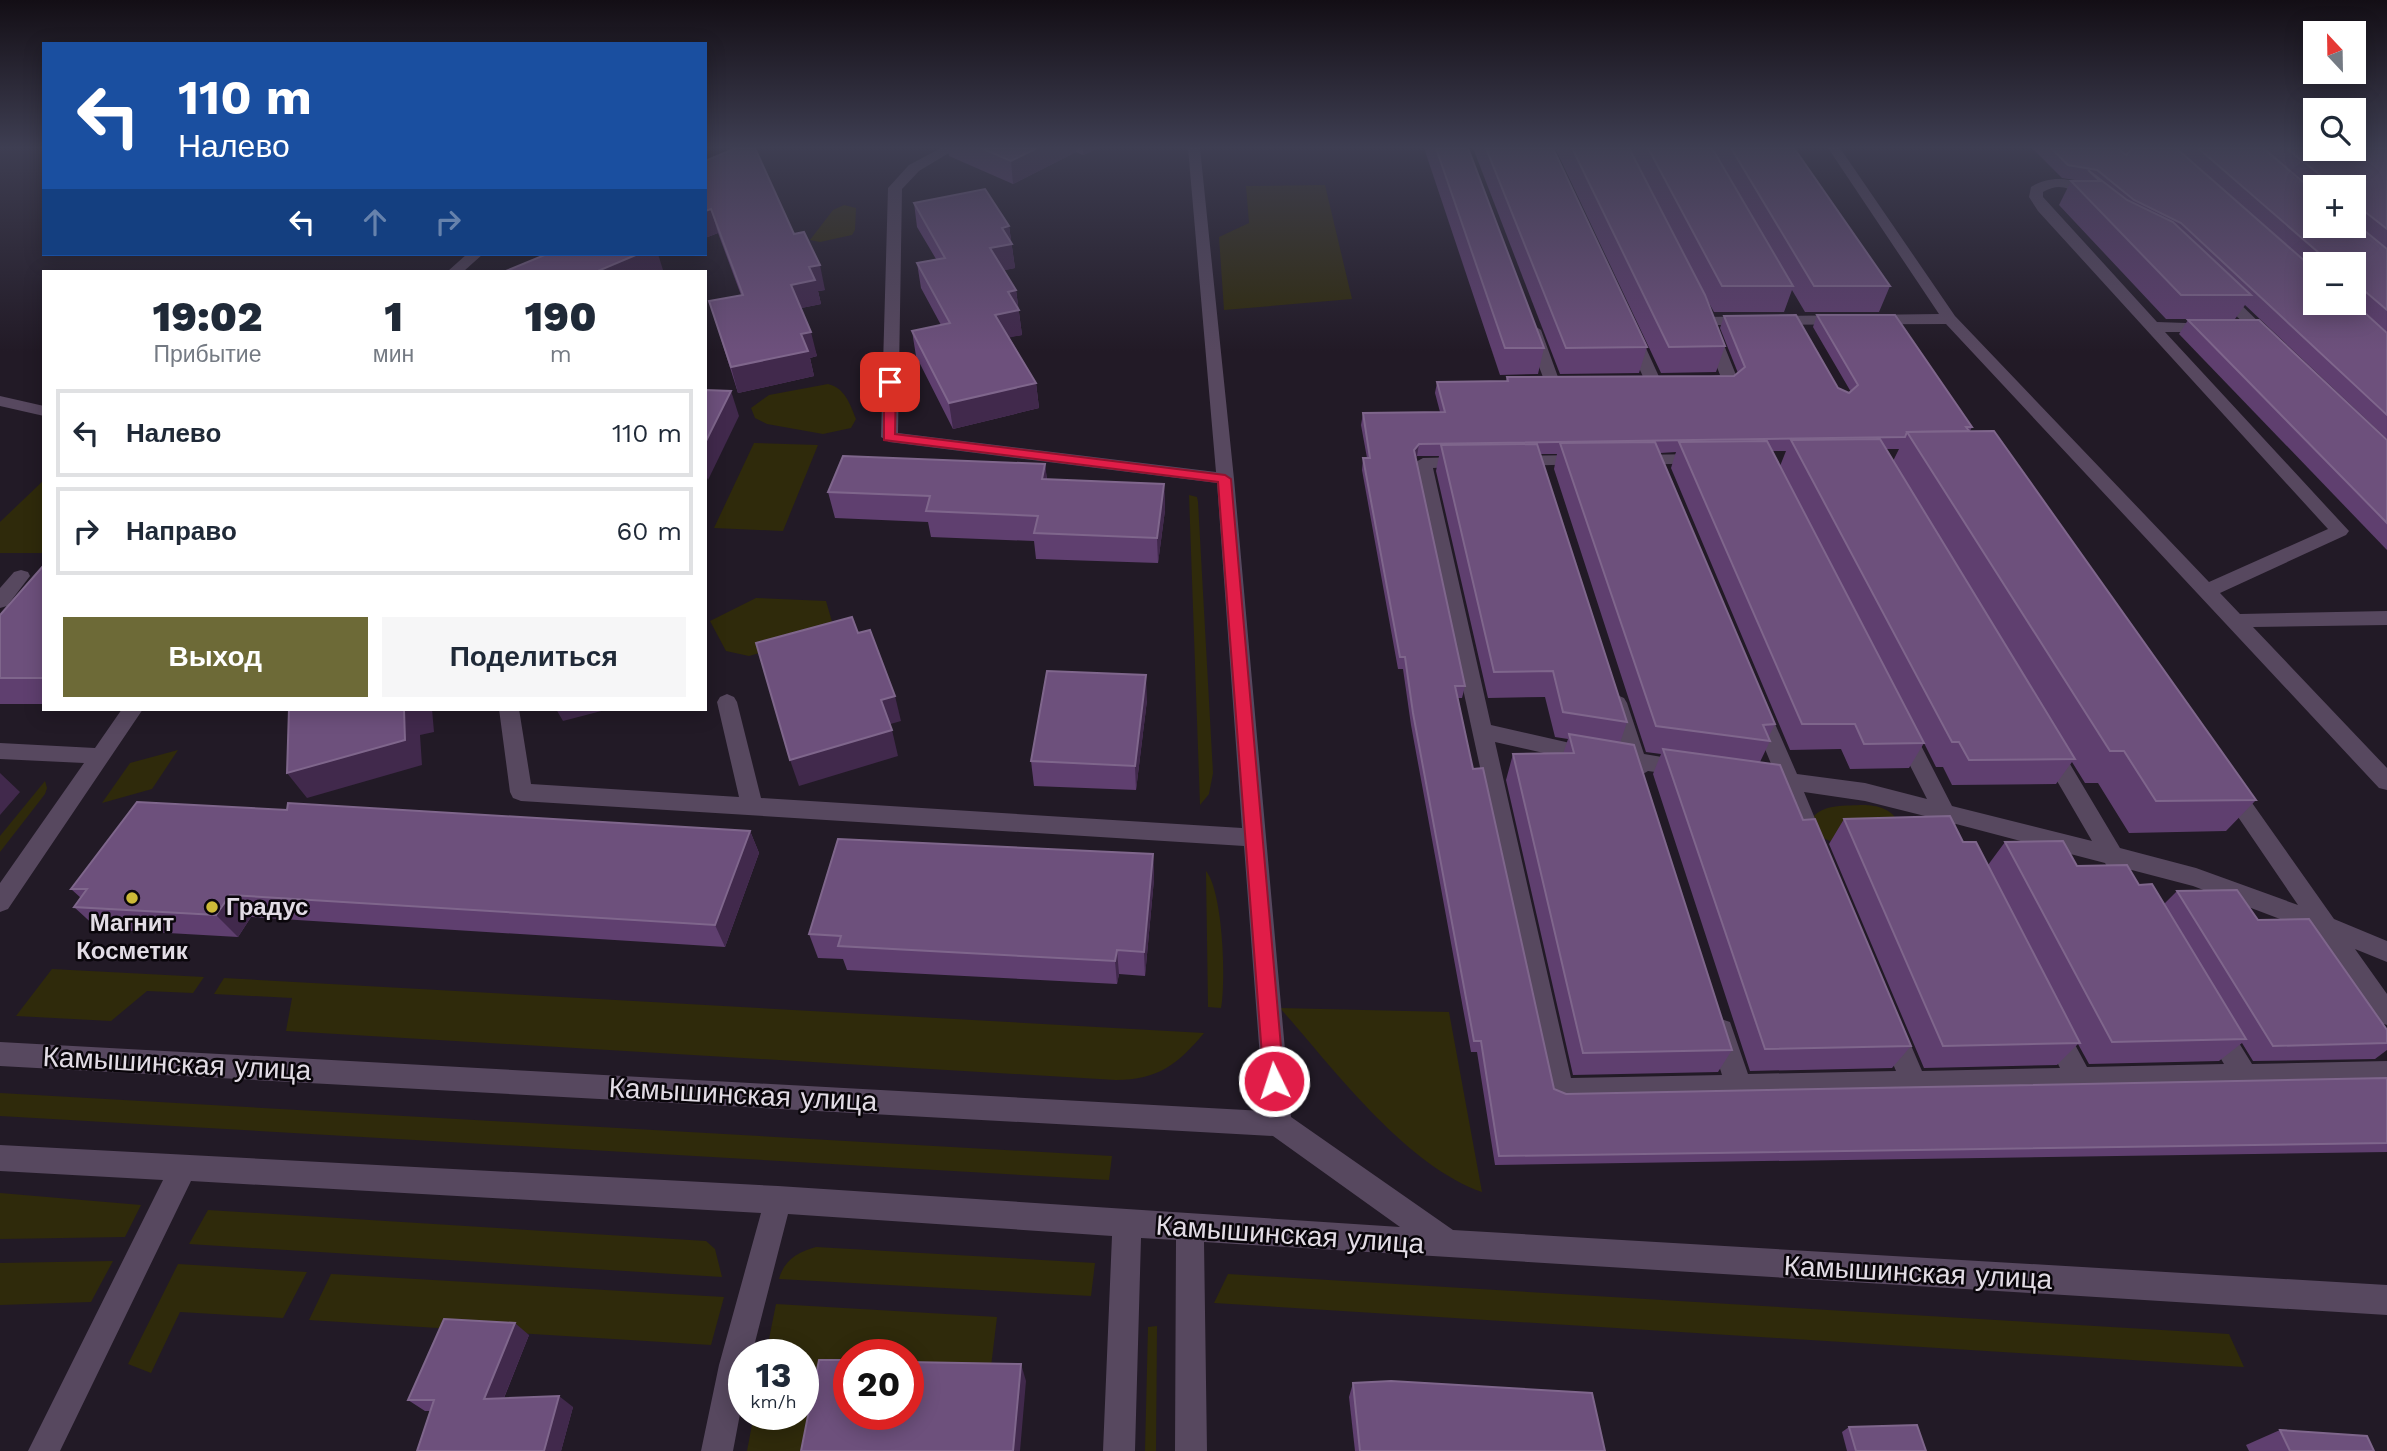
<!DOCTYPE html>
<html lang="ru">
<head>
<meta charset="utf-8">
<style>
  :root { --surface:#fff; --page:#f6f6f7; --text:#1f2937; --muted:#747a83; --line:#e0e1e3; --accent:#6d6a37 }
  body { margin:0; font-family:"Work Sans",sans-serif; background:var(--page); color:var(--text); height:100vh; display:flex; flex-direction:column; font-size:26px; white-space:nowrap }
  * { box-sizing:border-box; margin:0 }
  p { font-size:23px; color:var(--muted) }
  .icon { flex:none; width:38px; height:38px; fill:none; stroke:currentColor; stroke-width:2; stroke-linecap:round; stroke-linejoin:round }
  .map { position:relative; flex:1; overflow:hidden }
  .panel { position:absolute; left:42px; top:270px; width:665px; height:441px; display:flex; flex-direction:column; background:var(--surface); border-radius:0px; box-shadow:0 4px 18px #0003 }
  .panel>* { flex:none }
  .banner { position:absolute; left:42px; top:42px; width:665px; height:214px; border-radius:0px; box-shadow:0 4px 18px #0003; background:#1a4fa0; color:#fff; overflow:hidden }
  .needle { width:46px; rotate:338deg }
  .fabs { position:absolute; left:2303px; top:21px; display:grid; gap:14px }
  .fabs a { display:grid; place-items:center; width:63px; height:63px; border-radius:0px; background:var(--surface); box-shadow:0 4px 18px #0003; font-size:35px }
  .speed { position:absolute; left:728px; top:1339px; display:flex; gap:14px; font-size:35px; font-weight:700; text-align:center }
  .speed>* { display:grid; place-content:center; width:91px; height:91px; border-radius:50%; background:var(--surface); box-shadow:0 4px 18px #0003; line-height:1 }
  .speed small { font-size:18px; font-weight:400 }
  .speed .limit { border:10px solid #d22; background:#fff; color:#111 }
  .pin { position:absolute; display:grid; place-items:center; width:60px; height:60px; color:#fff; margin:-30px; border-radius:14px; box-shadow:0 4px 10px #0006 }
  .me { position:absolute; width:77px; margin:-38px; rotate:356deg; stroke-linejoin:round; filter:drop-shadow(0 0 5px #0008) }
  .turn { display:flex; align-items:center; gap:24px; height:147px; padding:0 21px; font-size:32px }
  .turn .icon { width:91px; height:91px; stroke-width:2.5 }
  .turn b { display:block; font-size:49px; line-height:60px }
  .lanes { display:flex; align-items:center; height:66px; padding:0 21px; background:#0003; justify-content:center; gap:35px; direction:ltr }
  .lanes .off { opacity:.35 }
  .eta { display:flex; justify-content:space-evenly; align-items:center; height:119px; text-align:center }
  .eta b { font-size:42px; font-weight:800; line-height:49px }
  .primary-button { display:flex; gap:14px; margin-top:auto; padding:14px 21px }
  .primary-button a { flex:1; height:80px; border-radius:0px; background:var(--accent); color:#fff; font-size:28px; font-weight:800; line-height:80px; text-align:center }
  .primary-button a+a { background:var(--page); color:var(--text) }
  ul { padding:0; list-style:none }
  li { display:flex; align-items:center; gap:21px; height:88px; margin:0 14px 10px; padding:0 7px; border:4px solid var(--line); border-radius:0px }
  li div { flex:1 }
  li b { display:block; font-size:26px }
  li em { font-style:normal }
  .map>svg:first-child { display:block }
  .green { fill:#2f2a0b }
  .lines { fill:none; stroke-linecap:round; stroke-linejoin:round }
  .minor { fill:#57485f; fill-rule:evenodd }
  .wall { fill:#5f3f6f; fill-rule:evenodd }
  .shaded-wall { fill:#41294c }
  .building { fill:#6d507c; stroke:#7f668c; stroke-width:2 }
  .route { fill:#e11d48; stroke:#92132f; stroke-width:2 }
  .poi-dot { fill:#cdb938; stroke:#0a060b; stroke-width:2.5 }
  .labels { text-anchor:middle; stroke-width:5; stroke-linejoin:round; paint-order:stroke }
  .poi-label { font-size:24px; font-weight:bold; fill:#e2dce5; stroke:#0a060b; text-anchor:start }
  .near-street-label { font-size:28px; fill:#e2dce5; stroke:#0a060b }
</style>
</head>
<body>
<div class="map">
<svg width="2387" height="1451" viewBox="0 0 2387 1451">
  <rect width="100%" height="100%" fill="#221a26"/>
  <g class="green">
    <path d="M1325,185L1352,299L1224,310L1219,237L1249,223L1246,186Z"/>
    <path d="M844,205L856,208L855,230L852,235L820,242L810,240L833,210Z"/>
    <path d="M828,384C845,388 850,404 856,419L851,428L823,434L767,424L755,418L751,408L769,395Z"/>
    <path d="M754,443L818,445L783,531L714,528Z"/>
    <path d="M44,480V553H0V522Z"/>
    <path d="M1189,495L1197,497L1198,502L1213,773L1209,794L1200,805Z"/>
    <path d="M756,598L826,601L835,632L749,656L726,651L710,621Z"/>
    <path d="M178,750L152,789L102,803L130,763Z"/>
    <path d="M45,781L47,788L45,794L0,852V836Z"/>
    <path d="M1860,805C1875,805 1889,807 1898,821L1832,842L1821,837L1811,821C1819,804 1843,806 1860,805Z"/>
    <path d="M1206,871C1223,892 1226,981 1221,1008L1208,1007Z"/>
    <path d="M52,969L204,977L193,993L147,991L111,1021L16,1016Z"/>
    <path d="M224,978L1204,1033C1178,1064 1158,1080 1116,1080L286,1031L292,998L214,994Z"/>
    <path d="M1280,1008L1449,1012L1482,1192C1405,1165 1334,1069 1280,1008Z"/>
    <path d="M0,1093L1112,1156L1109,1180L0,1116Z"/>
    <path d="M0,1193L141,1205L125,1237L0,1239Z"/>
    <path d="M208,1210L706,1241L715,1249L722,1277L189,1244Z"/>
    <path d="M816,1247L1095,1263L1091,1296L779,1279C784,1260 798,1252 816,1247Z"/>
    <path d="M113,1261L91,1302L0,1305V1263Z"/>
    <path d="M178,1264L307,1272L283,1318L180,1312L151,1373L128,1364Z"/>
    <path d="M331,1274L724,1297L711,1345L309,1320Z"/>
    <path d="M1228,1274L2229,1334L2244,1367L1214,1303Z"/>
    <path d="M776,1304L997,1317L990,1375L908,1373V1354H849V1372L809,1451H747L754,1414H803V1354H766Z"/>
    <path d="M1157,1326L1156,1451H1145L1148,1327Z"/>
  </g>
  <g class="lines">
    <g class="minor">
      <path d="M941,148H957L919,171L902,189L898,433L1216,472L1188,148H1200L1234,479L1291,1117L1453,1230L2387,1285V1315L1204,1242L1207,1451H1175L1176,1240L1141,1238L1135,1451H1103L1112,1236L788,1214L752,1354H744V1393L733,1451H701L719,1365L761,1213L191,1181L60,1451H28L163,1180L0,1171V1145L778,1186L1400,1227L1273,1136L0,1066V1042L1264,1111L1244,846L521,801L513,798L510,792L499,709H519L531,784L739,797L717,702L720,697L727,694L734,697L737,702L761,798L1242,828L1217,483L889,442L881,437L888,188L909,165Z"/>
      <path d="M1828,148H1840L1955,316L2209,582L2328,529L2038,211L2029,197L2031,187C2053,173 2079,179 2100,192V198C2079,201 2068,177 2043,192V197L2157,322L2215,324L2218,327L2215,330L2210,332H2165L2349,531L2346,535L2220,593L2240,614L2387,611V625L2253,627L2387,768V790L2379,788L1946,324L1716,325L1738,380L1730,385L1701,383L1699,380L1701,377L1720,375L1699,320L1702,317L1939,314Z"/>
      <path d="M467,254H483L464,271H448Z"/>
      <path d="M2221,289L2226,290L2273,336L2276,339L2273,342H2263L2216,296L2214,293Z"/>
      <path d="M1533,325L1541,330L1558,377L1579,379L1581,382L1579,385H1546L1525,330Z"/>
      <path d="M1632,330L1640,335L1661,381L1659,384H1647L1645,381L1624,335Z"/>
      <path d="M0,396L44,406V416L0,406Z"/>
      <path d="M1700,454L1709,459L1706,463L1634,465L1625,460L1634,455Z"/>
      <path d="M1584,455L1590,456L1593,460L1590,464L1515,466L1506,461L1515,456Z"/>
      <path d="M1465,457L1474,462L1471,466L1433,468L1491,725L1579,745L1622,751L1607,703L1610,698L1617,695L1624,698L1627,703L1644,754L1692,762L1695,768L1692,774L1684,776L1648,771L1638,777L1630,775L1627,768L1579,761L1495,742L1571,1078L1722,1075L1708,1030L1712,1022L1721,1019L1730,1022L1748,1074L1896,1071L1879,1030L1883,1022L1892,1019L1901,1022L1922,1071L2060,1068L2042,1032L2046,1024L2055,1021L2064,1024L2087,1067L2224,1064L2204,1030L2208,1022L2217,1019L2226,1022L2252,1064L2387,1061V1085L1561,1102L1552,1099L1414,463L1423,458Z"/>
      <path d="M21,570L28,572L30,576L7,606L0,608V588L14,572Z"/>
      <path d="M1759,702L1766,705L1769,710L1797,774L1865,783L1927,799L1893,732L1897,726L1904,724L1911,726L1952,806L2092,841L2039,750L2042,744L2050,742L2058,744L2120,848L2196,868L2298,905L2219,789L2222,783L2230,781L2238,783L2334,919L2387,941V962L2355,949L2387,994V1025L2378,1022L2317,933L2193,886L2124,868L2116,870L2108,868L2105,863L1956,824L1948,828L1940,825L1937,819L1865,801L1804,792L1826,845L1823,851L1815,854L1807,851L1781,789L1753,784L1750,778L1753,772L1761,770L1774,771L1749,710L1752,705Z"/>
      <path d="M122,709H143L8,909L0,912V883L84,763L0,759V743L95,748Z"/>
    </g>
  </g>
  <g class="wall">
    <path d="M948,148H1099L1083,155L1076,152L1013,184L949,156Z"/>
    <path d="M1424,148H1468L1544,348L1538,374L1500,375Z"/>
    <path d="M1473,148H1553L1647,347L1639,373L1560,374Z"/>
    <path d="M1555,148H1794L1890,286L1879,312H1805L1792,290L1784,312H1714L1705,296L1725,346L1716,372L1661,373Z"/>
    <path d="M2032,148H2387V439L2245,305L2235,319H2166L2059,205L2071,181H2081L2062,178ZM2284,166L2315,191V187H2354V226ZM2315,264H2354V303H2315Z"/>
    <path d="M705,161L794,234L825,290L818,291L821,304L801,308L817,356L810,358L814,376L738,393L709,301L741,295L718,233L705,238Z"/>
    <path d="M914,203L1009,226L1015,268L1004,270L1016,290L1022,335L1009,337L1036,383L1039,408L953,429L916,356L912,331L941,325L921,288L917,263L936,259L917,227Z"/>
    <path d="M1817,315L1972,427L1970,431L2256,800L2226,831L2129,833L2098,783H2085L2072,762L2056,784L1952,785L1943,767H1936L1924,743L1909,768L1850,769L1841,749L1790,750L1671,468L1676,452L1660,453L1775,724L1768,738L1770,741L1760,762L1803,820L1911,1046L1892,1068L1750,1071L1653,774L1661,754L1646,752L1554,469L1557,454H1540L1627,722L1620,743L1732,1050L1718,1072L1573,1075L1506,780L1513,754H1563L1568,739L1555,737L1545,697L1488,698L1436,471L1439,456H1417L1415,458L1465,686L1462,698H1458L1473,769L1554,1089L1566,1094L2387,1078V1152L1495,1165L1477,1052H1471L1411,725L1403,669H1398L1362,470L1363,458H1367L1361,425L1363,413L1440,412L1435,393L1437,382L1506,381L1507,377L1734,376L1738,373L1720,328L1724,316L1838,388L1849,393L1851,392L1813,327ZM1886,449H1899L1893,461ZM1772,451H1786L1780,466Z"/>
    <path d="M2188,320L2387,440V550L2179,334Z"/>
    <path d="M1045,464L1047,480L1164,484L1165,510L1158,563L1036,559L1034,541L931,537L928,522L835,518L828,492Z"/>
    <path d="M44,565V704H0V615Z"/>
    <path d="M1147,700L1136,790L1034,786L1031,761Z"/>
    <path d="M287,810L750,831L759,853L725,947L251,917L238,937L98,929L74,907L81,898L71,889Z"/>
    <path d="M1844,819L1963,842L1988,865L2005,842L2139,885L2164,904L2177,891L2258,920L2387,1030V1050L2375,1059L2253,1061L2242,1043L2219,1061L2089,1064L2078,1044L2057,1065L1924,1068L1829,844Z"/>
    <path d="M1153,854L1154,879L1145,976L1119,974L1117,984L847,970L843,959L818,958L809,934Z"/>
    <path d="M529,1335L504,1398L573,1407L561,1451H417L430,1411H425L408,1400Z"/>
    <path d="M1353,1383L1605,1451H1355L1349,1397Z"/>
    <path d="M1849,1427L1926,1451H1847L1842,1432Z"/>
    <path d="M2280,1430L2374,1451H2249L2246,1445Z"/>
  </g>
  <g class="shaded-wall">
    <path d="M1037,148H1076V152L1013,184L1011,161Z"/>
    <path d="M1083,148H1099L1083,155Z"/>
    <path d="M711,209L718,233L705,238V211Z"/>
    <path d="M1009,226L1015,268L993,273L990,248L1002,228Z"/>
    <path d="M638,254H658L663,270L598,271Z"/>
    <path d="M820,265L825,290L818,291L821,304L797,309L791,285L809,267Z"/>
    <path d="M1016,290L1022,335L998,340L995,315L1008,292Z"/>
    <path d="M811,332L817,356L810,358L814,376L738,393L731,367L801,334Z"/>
    <path d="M1036,383L1039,408L953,429L949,403Z"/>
    <path d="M731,391L739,416L708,480L705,473V443Z"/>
    <path d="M1419,444L1417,456L1412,461L1414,450Z"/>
    <path d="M1045,464L1048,490L1042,479Z"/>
    <path d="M1164,484L1165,510L1158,563L1157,538Z"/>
    <path d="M1146,675L1147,700L1136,790L1135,766Z"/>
    <path d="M895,696L901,721L887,725L881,700Z"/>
    <path d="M407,709H432L434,732L420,735L422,765L307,798L287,773Z"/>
    <path d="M556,709H609L563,721Z"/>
    <path d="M892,730L898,756L799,786L790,760Z"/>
    <path d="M0,773L20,792L0,815Z"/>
    <path d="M750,831L759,853L725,947L715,925Z"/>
    <path d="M1153,854L1154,879L1145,976L1144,952Z"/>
    <path d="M230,895L251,917L238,937L216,915Z"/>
    <path d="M1117,950L1119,974L1117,984L1115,961Z"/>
    <path d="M515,1323L529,1335L499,1410L484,1399Z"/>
    <path d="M1021,1364L1026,1381L1020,1451H1013Z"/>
    <path d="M559,1396L573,1407L561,1451H544Z"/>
  </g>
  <g class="building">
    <path d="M736,148H755L794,234L804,232L820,265L809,267L815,280L791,285L811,332L801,334L808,351L731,367L709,301L743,295L711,209L705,211V161Z"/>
    <path d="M981,148H1037L1011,161Z"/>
    <path d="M1436,148H1468L1544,348H1505Z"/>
    <path d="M1486,148H1553L1647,347L1566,348Z"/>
    <path d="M1572,148H1629L1705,295L1725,346L1669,347Z"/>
    <path d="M1648,148H1712L1793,286H1722Z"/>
    <path d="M1731,148H1794L1890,286H1814Z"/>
    <path d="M2051,148H2117L2126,155L2133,149L2132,148H2176L2315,270V303H2354L2387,333V415L2181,223L2134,200L2097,170L2068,165Z"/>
    <path d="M2198,148H2263L2315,192V226H2354V222L2387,249V310L2360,287H2354V264H2326V259Z"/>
    <path d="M2286,148H2387V229L2364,211H2354V187H2325V179Z"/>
    <path d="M2088,170L2127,200L2173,222L2251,295H2181L2071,181H2100Z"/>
    <path d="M985,189L1009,226L1002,228L1012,244L990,248L1016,290L1008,292L1019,310L995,315L1036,383L949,403L912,331L950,323L917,263L945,258L914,203Z"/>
    <path d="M547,254H638L598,271H506Z"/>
    <path d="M1796,315L1838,388L1849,393L1858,385L1817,315H1895L1972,427H1966L1969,431L1907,432L1905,437L1419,444L1414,450L1465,686H1455L1473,769L1483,768L1554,1089L1566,1094L2387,1078V1143L1499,1156L1481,1041H1474L1413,713L1405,657H1400L1363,458H1370L1363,413L1445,412L1437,382L1508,381L1507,377L1734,376L1745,367L1724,316Z"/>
    <path d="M2188,320H2259L2387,440V523Z"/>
    <path d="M705,390L731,391L705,443Z"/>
    <path d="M1994,431L2256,800L2156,801L2124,751H2110L1907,432Z"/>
    <path d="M1880,439L2075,759L1969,760L1959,742H1952L1791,440Z"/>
    <path d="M1767,441L1924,743L1864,744L1855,724H1802L1679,442Z"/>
    <path d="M1655,442L1775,724L1763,725L1770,741L1656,726L1560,443Z"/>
    <path d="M1537,444L1627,722L1563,712L1553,671L1494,672L1441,445Z"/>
    <path d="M843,456L1045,464L1042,479L1164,484L1157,538L1034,533L1038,516L926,511L930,496L828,492Z"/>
    <path d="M44,565V678H0V615Z"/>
    <path d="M852,617L858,633L870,630L895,696L881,700L892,730L790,760L756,643Z"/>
    <path d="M1047,671L1146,675L1135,766L1031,761Z"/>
    <path d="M289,709H407L404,710L405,740L287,773Z"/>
    <path d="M1569,734L1634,745L1732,1050L1583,1053L1513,754L1574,753Z"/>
    <path d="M1663,749L1780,765L1803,820L1815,819L1911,1046L1765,1049Z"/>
    <path d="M137,802L287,810L288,803L750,831L715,925L230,895L216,915L74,907L87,889H71Z"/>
    <path d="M1950,816L1963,842H1976L2080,1043L1943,1046L1844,819Z"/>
    <path d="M838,839L1153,854L1144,952L1117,950L1115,961L838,946L841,936L809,934Z"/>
    <path d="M2063,841L2077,866L2127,865L2139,885L2152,884L2246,1039L2112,1042L2005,842Z"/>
    <path d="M2237,890L2258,920L2309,919L2387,1030V1043L2273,1046L2177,891Z"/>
    <path d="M444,1319L515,1323L484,1399L559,1396L544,1451H417L434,1400H408Z"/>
    <path d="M819,1360H849V1414H908V1362L1021,1364L1013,1451H801Z"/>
    <path d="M1391,1381L1592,1393L1605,1451H1360L1353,1383Z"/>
    <path d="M1917,1425L1926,1451H1856L1849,1427Z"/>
    <path d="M2280,1430L2367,1436L2374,1451H2290Z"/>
  </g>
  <linearGradient id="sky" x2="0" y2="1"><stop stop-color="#130e15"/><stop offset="0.42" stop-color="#3e3e52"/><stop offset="1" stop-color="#3e3e52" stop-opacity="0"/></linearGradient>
  <rect width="2387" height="351" fill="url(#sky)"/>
  <path class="route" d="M890,378L896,382L895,434L1225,475L1231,479L1284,1081L1281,1087L1274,1090L1267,1087L1264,1081L1218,482L884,440V382Z"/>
  <g class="poi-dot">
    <circle cx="132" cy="898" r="7"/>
    <circle cx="212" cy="907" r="7"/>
  </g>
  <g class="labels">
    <g class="poi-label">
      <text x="226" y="915">Градус</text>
      <text x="132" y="931" text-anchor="middle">Магнит<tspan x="132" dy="28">Косметик</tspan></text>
    </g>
    <g class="near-street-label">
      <text transform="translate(177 1063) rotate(3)" y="10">Камышинская улица</text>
      <text transform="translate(743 1094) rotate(3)" y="10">Камышинская улица</text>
      <text transform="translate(1290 1234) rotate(4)" y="10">Камышинская улица</text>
      <text transform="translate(1918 1272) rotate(3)" y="10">Камышинская улица</text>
    </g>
  </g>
</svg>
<div class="fabs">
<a><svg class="needle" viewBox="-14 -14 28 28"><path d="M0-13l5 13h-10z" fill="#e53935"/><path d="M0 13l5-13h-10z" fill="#747a83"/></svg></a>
<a><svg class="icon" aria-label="search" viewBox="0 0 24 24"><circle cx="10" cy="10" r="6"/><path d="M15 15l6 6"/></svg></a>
<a>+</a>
<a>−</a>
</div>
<div class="speed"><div>13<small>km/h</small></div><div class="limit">20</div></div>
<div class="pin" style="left:890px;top:382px;background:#d93025"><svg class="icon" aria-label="arrive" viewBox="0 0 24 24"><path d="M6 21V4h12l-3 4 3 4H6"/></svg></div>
<svg class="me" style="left:1274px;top:1081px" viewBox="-20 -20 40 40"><circle r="17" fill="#e11d48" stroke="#fff" stroke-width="3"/><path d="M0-11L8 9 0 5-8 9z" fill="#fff"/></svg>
<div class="banner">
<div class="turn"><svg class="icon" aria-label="left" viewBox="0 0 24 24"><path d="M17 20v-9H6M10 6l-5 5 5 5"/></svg><div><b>110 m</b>Налево</div></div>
<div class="lanes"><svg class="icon" aria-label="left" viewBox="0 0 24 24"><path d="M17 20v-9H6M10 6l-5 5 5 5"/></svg><svg class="icon off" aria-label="ahead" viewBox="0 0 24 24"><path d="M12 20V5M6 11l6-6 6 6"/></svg><svg class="icon off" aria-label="right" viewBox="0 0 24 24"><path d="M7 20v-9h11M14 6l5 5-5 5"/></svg></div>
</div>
<section class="panel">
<div class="eta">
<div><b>19:02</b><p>Прибытие</p></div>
<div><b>1</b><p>мин</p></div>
<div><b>190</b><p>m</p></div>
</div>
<ul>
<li><svg class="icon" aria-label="left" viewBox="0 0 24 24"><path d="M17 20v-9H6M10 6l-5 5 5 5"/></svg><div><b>Налево</b></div><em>110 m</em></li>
<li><svg class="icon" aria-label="right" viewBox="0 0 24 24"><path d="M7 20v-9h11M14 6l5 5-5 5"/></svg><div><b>Направо</b></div><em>60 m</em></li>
</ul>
<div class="primary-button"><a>Выход</a><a>Поделиться</a></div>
</section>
</div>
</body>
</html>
